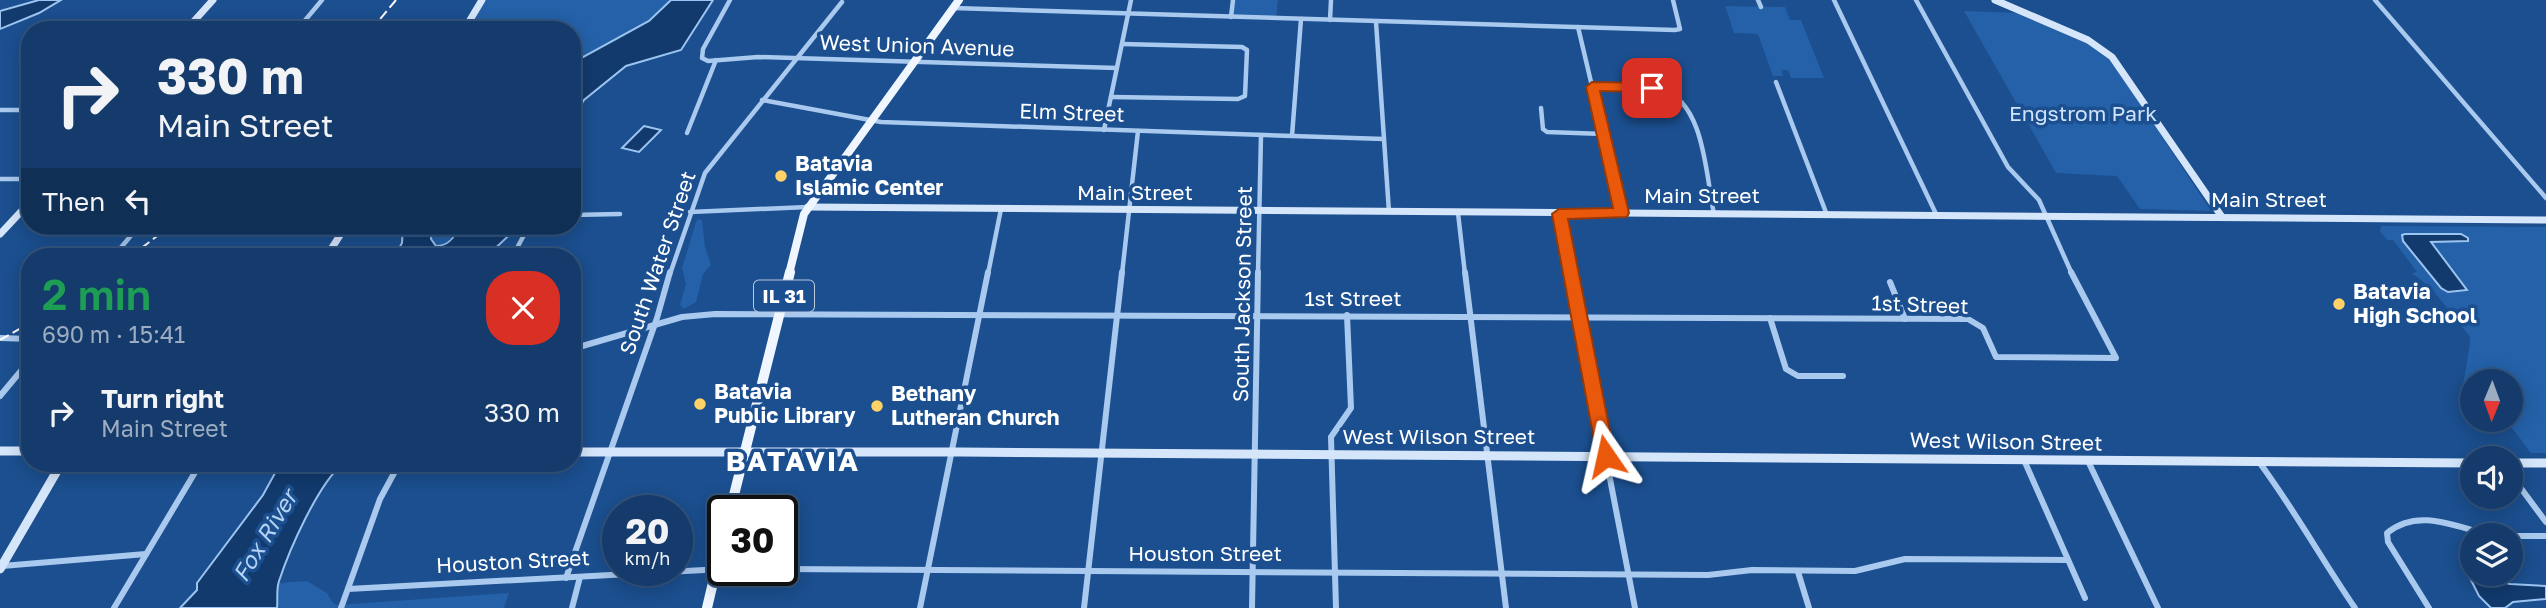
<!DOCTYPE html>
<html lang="en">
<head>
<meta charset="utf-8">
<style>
  :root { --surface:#143b6b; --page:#1d4271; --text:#f1f3f6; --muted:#9dadc1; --line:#33557e }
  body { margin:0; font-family:"Golos Text",sans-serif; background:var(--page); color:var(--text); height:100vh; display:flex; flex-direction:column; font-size:26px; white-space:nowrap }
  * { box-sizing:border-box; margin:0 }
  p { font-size:23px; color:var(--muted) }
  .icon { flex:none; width:38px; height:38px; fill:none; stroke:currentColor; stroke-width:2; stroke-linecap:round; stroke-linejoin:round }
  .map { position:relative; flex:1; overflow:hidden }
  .panel { position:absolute; left:21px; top:248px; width:560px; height:224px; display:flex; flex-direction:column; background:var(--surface); border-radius:28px; box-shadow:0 4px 18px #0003,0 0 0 2px var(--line) }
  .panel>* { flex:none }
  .banner { position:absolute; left:21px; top:21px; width:560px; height:214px; border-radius:28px; box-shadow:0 4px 18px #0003,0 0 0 2px var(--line); background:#143b6b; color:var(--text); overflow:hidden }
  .needle { width:46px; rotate:181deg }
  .controls { position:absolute; left:2460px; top:369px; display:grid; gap:14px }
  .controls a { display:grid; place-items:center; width:63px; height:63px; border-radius:50%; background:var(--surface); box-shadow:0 4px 18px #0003,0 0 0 2px var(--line); font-size:35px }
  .speed { position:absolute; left:602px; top:495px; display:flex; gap:14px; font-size:35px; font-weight:700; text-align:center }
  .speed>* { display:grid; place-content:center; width:91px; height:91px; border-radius:50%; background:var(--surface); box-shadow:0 4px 18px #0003,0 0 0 2px var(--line); line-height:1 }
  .speed small { font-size:18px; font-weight:400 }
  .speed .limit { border:4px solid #111; border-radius:10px; background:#fff; color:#111 }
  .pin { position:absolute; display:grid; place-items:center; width:60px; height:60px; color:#fff; margin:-30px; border-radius:14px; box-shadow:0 4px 10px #0006 }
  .me { position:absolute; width:77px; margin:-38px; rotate:349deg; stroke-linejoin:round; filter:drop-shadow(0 0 5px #0008) }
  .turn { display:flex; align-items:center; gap:24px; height:147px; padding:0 21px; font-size:32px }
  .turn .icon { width:91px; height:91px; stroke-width:2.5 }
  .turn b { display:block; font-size:49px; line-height:60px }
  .then { display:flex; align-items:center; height:66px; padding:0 21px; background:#0003; gap:14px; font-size:26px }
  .round { display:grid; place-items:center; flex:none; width:74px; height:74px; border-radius:28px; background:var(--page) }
  .summary { display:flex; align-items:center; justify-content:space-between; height:119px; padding:0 21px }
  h1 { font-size:42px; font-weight:600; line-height:52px; color:#1e9e55 }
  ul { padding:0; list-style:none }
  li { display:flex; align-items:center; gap:21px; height:91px; padding:0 21px }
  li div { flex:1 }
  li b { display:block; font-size:26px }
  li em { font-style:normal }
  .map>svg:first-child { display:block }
  .green { fill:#2461a8 }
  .water { fill:#123a6d; stroke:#9cc4f0; stroke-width:2 }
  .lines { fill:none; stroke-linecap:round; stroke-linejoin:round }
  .street-far1 { stroke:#a9c9ee; stroke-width:4.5 }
  .street { stroke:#a9c9ee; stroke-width:6 }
  .secondary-far1 { stroke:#d6e6fa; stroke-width:7 }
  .secondary { stroke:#d6e6fa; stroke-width:9 }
  .primary-far1 { stroke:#f0f6ff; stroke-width:8 }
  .primary { stroke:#f0f6ff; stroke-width:10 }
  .rail { stroke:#fff; stroke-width:2; stroke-dasharray:10 4.5; stroke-linecap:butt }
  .route { fill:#ea580c; stroke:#983908; stroke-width:2 }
  .poi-dot { fill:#ffd166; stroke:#1b4f8f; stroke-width:2.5 }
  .labels { text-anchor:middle; stroke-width:7; stroke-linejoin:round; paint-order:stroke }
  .shield { fill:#1b4f8f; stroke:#bbcadd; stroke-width:2 }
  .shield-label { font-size:19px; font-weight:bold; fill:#fff }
  .street-label { font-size:21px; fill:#fff; stroke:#1b4f8f }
  .park-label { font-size:21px; fill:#cfe3fa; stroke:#1b4f8f }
  .poi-label { font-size:21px; font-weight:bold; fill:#fff; stroke:#1b4f8f; text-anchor:start }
  .water-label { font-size:23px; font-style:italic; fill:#b5d3f5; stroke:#1b4f8f }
  .district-label { font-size:28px; font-weight:bold; letter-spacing:2px; fill:#fff; stroke:#1b4f8f }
</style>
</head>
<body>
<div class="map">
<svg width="2546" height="608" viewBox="0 0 2546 608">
  <rect width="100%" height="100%" fill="#1b4f8f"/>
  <g class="green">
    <path d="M486,0H671L649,21L572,63V30H468Z"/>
    <path d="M1234,0H1278L1276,18L1232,16Z"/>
    <path d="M1725,6L1785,7L1790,20H1801L1824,78H1791L1788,70H1782L1783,76H1773L1758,34L1734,33Z"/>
    <path d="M1964,11L2018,13L2091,45L2110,58L2211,211L2140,209L2117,176L2056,173Z"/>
    <path d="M697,219L702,220L705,247L711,265L703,274L696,302L684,309L680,305L686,284L682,268Z"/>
    <path d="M432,226H459C455,237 450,246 436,246L431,239Z"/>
    <path d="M2381,226L2546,227V453H2531L2506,420H2511V382H2473V393L2463,387C2464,376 2471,343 2470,337L2432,289L2412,273L2417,272L2393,240H2387L2380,231Z"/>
    <path d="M307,581L327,593L333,603L337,605L509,593L504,608H277L278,583Z"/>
  </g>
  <g class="water">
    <path d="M39,0H61L39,13L0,29V11Z"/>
    <path d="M671,0H713L681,50L626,66L584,100L579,108L572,141V63L649,21Z"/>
    <path d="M644,126L661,130L639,152L622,148Z"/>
    <path d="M403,226H432L431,239L436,246C449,246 455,237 459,226H486L481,234L483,235L497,226H519L486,257H394L402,243Z"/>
    <path d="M2405,234H2461L2468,238V241L2431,242L2467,290L2448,292L2441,288L2403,241L2402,235Z"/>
    <path d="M280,464H342C317,487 290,548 279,581C276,590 278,599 277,608H180L197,590V583L263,495Z"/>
    <path d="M2472,574L2510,584L2546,586V599L2513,602L2505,608H2491L2479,596L2469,576Z"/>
  </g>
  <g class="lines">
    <g class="street-far1">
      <path d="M730,0L703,49L702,58L708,61L758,57L1117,68"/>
      <path d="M1758,0L1761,7"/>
      <path d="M1834,0L1937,216"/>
      <path d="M1916,0L2008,167L2039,200L2072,274"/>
      <path d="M2375,0L2546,198"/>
      <path d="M953,8L1675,30L1680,29L1673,0"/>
      <path d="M1231,17L1233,0"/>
      <path d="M1330,20L1331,0"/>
      <path d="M1376,22L1389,212"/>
      <path d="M1578,27L1622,213"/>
      <path d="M297,30L322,0"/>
      <path d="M1776,82L1827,215"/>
      <path d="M1592,87C1615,87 1640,84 1662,90C1705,102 1706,178 1714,214"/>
      <path d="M1111,97L1238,99L1245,96L1247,50L1242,47L1122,44"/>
      <path d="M762,100L881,122L1384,139"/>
      <path d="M1541,108L1543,129L1547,132L1604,134"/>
      <path d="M0,110H30"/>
      <path d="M1104,130L1131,0"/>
      <path d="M687,133L716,60"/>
      <path d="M1292,136L1301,19"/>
      <path d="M572,168L579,159"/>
      <path d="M0,179H30"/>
      <path d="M690,212L808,207"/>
      <path d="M1458,213L1465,274"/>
      <path d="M1559,214L1571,274"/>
      <path d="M572,215L620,214"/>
      <path d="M113,257L139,226"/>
      <path d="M512,257L529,226"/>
      <path d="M670,274L705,173L842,2"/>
      <path d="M988,274L1001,209"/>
      <path d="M1122,274L1138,131"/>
      <path d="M1258,274L1261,135"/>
    </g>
    <g class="street">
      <path d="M1465,272L1506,608"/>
      <path d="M1570,272L1635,608"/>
      <path d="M1890,282L1905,319"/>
      <path d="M1770,318L1786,369L1798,376H1843"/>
      <path d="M0,338L30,339"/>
      <path d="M572,349L682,317L715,314L1968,319L1983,328L1996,357L2116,358L2071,272"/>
      <path d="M0,396L30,360"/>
      <path d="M2024,460L2085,598"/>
      <path d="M2088,461L2158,608"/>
      <path d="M2259,462C2294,509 2322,560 2355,608"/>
      <path d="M2511,475L2546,522"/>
      <path d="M2511,536H2546"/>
      <path d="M2,566L146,554"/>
      <path d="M782,569L1708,575L1752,570L1855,571L1905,559L2067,560"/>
      <path d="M1798,572L1809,608"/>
      <path d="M566,578L657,318L670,272"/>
      <path d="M348,589L723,569"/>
      <path d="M114,608L200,464"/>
      <path d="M341,608L380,499L399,464"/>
      <path d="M572,608L580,577"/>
      <path d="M920,608L988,272"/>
      <path d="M1084,608L1122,272"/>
      <path d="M1252,608L1258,272"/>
      <path d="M1336,608L1331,437L1351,408L1347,315"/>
      <path d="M2429,608L2388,542L2387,533C2420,506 2459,529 2495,536"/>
    </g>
    <g class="secondary-far1">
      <path d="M1995,0L2088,40L2112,57L2222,217"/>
      <path d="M186,30L213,0"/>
      <path d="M464,30L482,0"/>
      <path d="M808,207L2546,220"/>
      <path d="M0,234L30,202"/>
      <path d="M326,257L346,226"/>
    </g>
    <g class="secondary">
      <path d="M0,451H30"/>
      <path d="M572,452H960L2473,463"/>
      <path d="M2511,463H2546"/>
      <path d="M0,569L61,464"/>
    </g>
    <path class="primary-far1" d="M789,274L804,214L959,0"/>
    <g class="primary">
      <path d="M730,511L790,272"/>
      <path d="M707,608L723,540"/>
    </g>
    <g class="rail">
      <path d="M371,30L396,0"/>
      <path d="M130,257L170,226"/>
      <path d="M0,340L30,323"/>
    </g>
  </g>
  <path class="route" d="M1592,82L1652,83L1659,88L1652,92L1600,91L1629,213L1627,217L1568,219L1615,456L1612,461H1600L1597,456L1552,214L1559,209L1613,208L1586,87Z"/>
  <g class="poi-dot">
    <circle cx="781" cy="176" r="7"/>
    <circle cx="2339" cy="304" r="7"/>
    <circle cx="700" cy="404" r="7"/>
    <circle cx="877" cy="406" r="7"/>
  </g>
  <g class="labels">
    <rect class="shield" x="754" y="280.5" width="60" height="31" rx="5"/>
    <g class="shield-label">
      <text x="784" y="303">IL 31</text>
    </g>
    <g class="street-label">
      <text transform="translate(917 46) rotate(2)" y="7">West Union Avenue</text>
      <text transform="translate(1072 113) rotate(2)" y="7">Elm Street</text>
      <text x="1135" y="200">Main Street</text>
      <text x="1702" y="203">Main Street</text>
      <text x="2269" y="207">Main Street</text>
      <text transform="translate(658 263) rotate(-71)" y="7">South Water Street</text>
      <text transform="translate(1243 294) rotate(-89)" y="7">South Jackson Street</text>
      <text x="1353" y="306">1st Street</text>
      <text transform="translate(1920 305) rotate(2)" y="7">1st Street</text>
      <text x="1439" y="444">West Wilson Street</text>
      <text transform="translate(2006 442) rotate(1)" y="7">West Wilson Street</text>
      <text x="1205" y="561">Houston Street</text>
      <text transform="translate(513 562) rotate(-3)" y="7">Houston Street</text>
    </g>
    <g class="park-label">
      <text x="2083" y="121">Engstrom Park</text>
    </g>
    <g class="poi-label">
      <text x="795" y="171">Batavia<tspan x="795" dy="24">Islamic Center</tspan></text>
      <text x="2353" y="299">Batavia<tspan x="2353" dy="24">High School</tspan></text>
      <text x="714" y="399">Batavia<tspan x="714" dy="24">Public Library</tspan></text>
      <text x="891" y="401">Bethany<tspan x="891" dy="24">Lutheran Church</tspan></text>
    </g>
    <g class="water-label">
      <text transform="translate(265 536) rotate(-59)" y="8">Fox River</text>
    </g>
    <g class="district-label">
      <text x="793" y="471">BATAVIA</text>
    </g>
  </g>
</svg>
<div class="controls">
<a><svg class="needle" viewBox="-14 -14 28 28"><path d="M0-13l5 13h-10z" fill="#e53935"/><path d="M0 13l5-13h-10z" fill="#9dadc1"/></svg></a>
<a><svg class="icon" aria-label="sound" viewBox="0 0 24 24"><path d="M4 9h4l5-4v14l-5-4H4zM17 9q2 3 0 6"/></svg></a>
<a><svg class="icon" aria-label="layers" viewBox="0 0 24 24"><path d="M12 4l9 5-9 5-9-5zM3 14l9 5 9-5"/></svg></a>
</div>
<div class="speed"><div>20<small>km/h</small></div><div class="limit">30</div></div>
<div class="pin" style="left:1652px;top:88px;background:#d93025"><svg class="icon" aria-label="arrive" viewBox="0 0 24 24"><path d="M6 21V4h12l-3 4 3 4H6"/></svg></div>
<svg class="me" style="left:1606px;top:456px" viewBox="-20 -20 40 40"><path d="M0-17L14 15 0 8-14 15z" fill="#ea580c" stroke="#fff" stroke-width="4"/></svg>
<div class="banner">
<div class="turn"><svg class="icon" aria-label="right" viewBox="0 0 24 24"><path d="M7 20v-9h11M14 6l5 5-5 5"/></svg><div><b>330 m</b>Main Street</div></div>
<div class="then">Then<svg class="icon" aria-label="left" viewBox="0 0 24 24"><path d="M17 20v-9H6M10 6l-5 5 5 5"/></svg></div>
</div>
<section class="panel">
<div class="summary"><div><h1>2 min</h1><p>690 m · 15:41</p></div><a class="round" style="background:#d93025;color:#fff"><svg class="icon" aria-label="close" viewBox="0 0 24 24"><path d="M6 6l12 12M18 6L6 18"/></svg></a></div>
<ul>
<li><svg class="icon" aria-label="right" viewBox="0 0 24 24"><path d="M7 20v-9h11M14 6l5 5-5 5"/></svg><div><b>Turn right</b><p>Main Street</p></div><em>330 m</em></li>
</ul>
</section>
</div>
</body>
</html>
